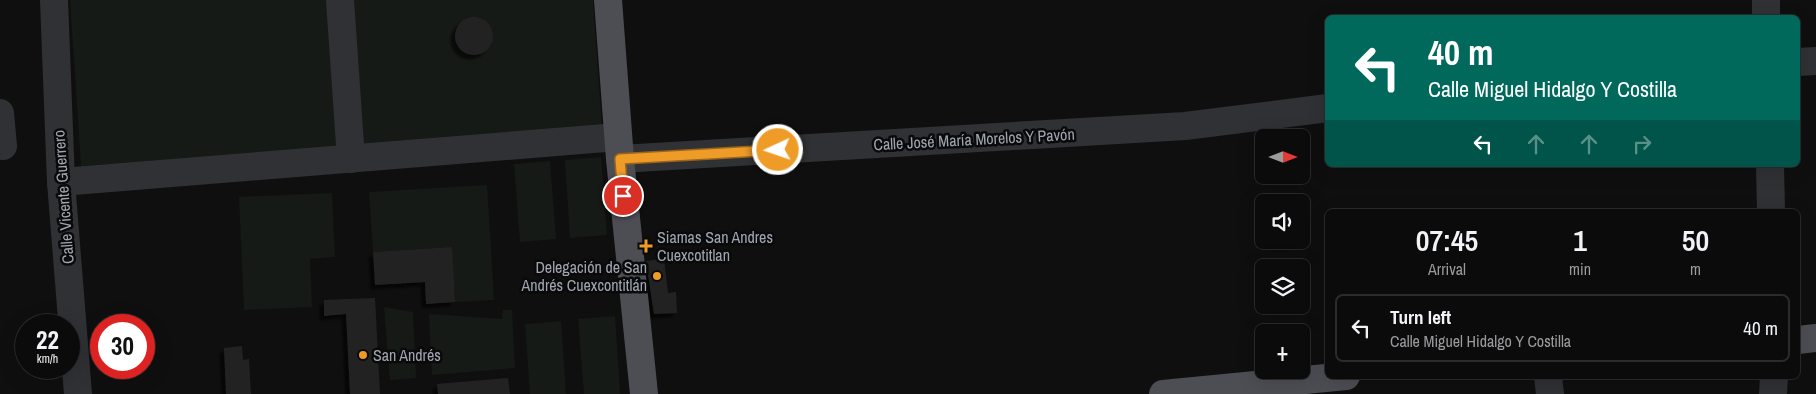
<!DOCTYPE html>
<html lang="en">
<head>
<meta charset="utf-8">
<style>
  :root { --surface:#0b0b0c; --page:#141415; --text:#f1f3f6; --muted:#9a9b9d; --line:#2b2b2d }
  body { margin:0; font-family:"Archivo Narrow",sans-serif; background:var(--page); color:var(--text); height:100vh; display:flex; flex-direction:column; font-size:19px; white-space:nowrap }
  * { box-sizing:border-box; margin:0 }
  p { font-size:16px; color:var(--muted) }
  .icon { flex:none; width:28px; height:28px; fill:none; stroke:currentColor; stroke-width:2; stroke-linecap:round; stroke-linejoin:round }
  .map { position:relative; flex:1; overflow:hidden }
  .side { position:absolute; left:1325px; top:209px; width:475px; height:170px; display:flex; flex-direction:column; background:var(--surface); border-radius:8px; box-shadow:0 5px 20px #0002,0 0 0 1px var(--line) }
  .side>* { flex:none }
  .banner { position:absolute; left:1325px; top:15px; width:475px; height:152px; border-radius:8px; box-shadow:0 5px 20px #0002,0 0 0 1px var(--line); background:#00695c; color:#fff; overflow:hidden }
  .needle { width:32px; rotate:90deg }
  .fabs { position:absolute; left:1255px; top:129px; display:grid; gap:10px }
  .fabs a { display:grid; place-items:center; width:55px; height:55px; border-radius:8px; background:var(--surface); box-shadow:0 5px 20px #0002,0 0 0 1px var(--line); font-size:25px }
  .speed { position:absolute; left:15px; top:314px; display:flex; gap:10px; font-size:25px; font-weight:700; text-align:center }
  .speed>* { display:grid; place-content:center; width:65px; height:65px; border-radius:50%; background:var(--surface); box-shadow:0 5px 20px #0002,0 0 0 1px var(--line); line-height:1 }
  .speed small { font-size:12px; font-weight:400 }
  .speed .limit { border:8px solid #d22; background:#fff; color:#111 }
  .pin { position:absolute; display:grid; place-items:center; width:42px; height:42px; color:#fff; margin:-21px; border:2px solid #fff; border-radius:50%; box-shadow:0 1px 5px #0007 }
  .me { position:absolute; width:55px; margin:-28px; rotate:267deg; stroke-linejoin:round; filter:drop-shadow(0 0 4px #0008) }
  .turn { display:flex; align-items:center; gap:18px; height:105px; padding:0 20px; font-size:22px }
  .turn .icon { width:65px; height:65px; stroke-width:2.5 }
  .turn b { display:block; font-size:35px; line-height:42px }
  .lanes { display:flex; align-items:center; height:48px; padding:0 20px; background:#0003; justify-content:center; gap:25px; direction:ltr }
  .lanes .off { opacity:.35 }
  .eta { display:flex; justify-content:space-evenly; align-items:center; height:85px; text-align:center }
  .eta b { font-size:30px; font-weight:600; line-height:35px }
  ul { padding:0; list-style:none }
  li { display:flex; align-items:center; gap:15px; height:68px; margin:0 10px 8px; padding:0 10px; border:2px solid var(--line); border-radius:8px }
  li div { flex:1 }
  li b { display:block; font-size:19px }
  li em { font-style:normal }
  .map>svg:first-child { display:block }
  .green { fill:#151a16 }
  .building { fill:#222224; filter:url(#shadow) }
  .lines { fill:none; stroke-linecap:round; stroke-linejoin:round }
  .minor { stroke:#303135; stroke-width:28 }
  .major { stroke:#4c4e54; stroke-width:28 }
  .route-casing { stroke:#9b651a; stroke-width:12 }
  .route { stroke:#ee9b28; stroke-width:9 }
  .poi-dot { fill:#ee9b28; stroke:#0a0a0b; stroke-width:2 }
  .labels { text-anchor:middle; stroke-width:5; stroke-linejoin:round; paint-order:stroke }
  .street-label { font-size:16px; fill:#a0a6b1; stroke:#0a0a0b }
  .poi-label { font-size:16px; fill:#a0a6b1; stroke:#0a0a0b; text-anchor:start }
</style>
</head>
<body>
<div class="map">
<svg width="1816" height="394" viewBox="0 0 1816 394">
  <defs>
    <filter id="shadow"><feDropShadow dx="-4.5" dy="4.5" stdDeviation="1" flood-color="#0009"/></filter>
  </defs>
  <rect width="100%" height="100%" fill="#0f0f10"/>
  <g class="green">
    <path d="M70,0H593L602,129L81,166Z"/>
    <path d="M601,157L607,235L570,238L565,160Z"/>
    <path d="M550,161L556,239L520,242L514,164Z"/>
    <path d="M487,185L494,300L455,302L451,247L373,252L369,192Z"/>
    <path d="M332,193L335,257L310,259L312,307L244,310L239,197Z"/>
    <path d="M384,307L413,312L416,378L390,380Z"/>
    <path d="M503,310H512L515,368L432,375L429,314L502,319Z"/>
    <path d="M615,316L620,394H584L578,319Z"/>
    <path d="M561,321L566,394H530L525,324Z"/>
  </g>
  <g class="building">
    <circle cx="474" cy="36" r="19"/>
    <path d="M452,247L455,302L426,304L425,282L375,285L373,252Z"/>
    <path d="M664,259L668,293L676,292L677,313L654,314L646,261Z"/>
    <path d="M375,298L380,394H350L346,314L324,316V300Z"/>
    <path d="M242,346L243,360L249,359L251,394H226L224,348Z"/>
    <path d="M508,378L510,394H438L437,384Z"/>
  </g>
  <g class="lines">
    <g class="minor">
      <path d="M54,0L61,182L78,394"/>
      <path d="M340,0L351,159"/>
      <path d="M1766,0V18"/>
      <path d="M1798,62L1816,61"/>
      <path d="M0,113L3,146"/>
      <path d="M620,159L1185,126L1328,108"/>
      <path d="M1770,165L1771,211"/>
      <path d="M61,182L618,137"/>
      <path d="M1548,376L1550,394"/>
      <path d="M1773,394L1774,376"/>
    </g>
    <g class="major">
      <path d="M608,0L620,159L644,394"/>
      <path d="M1798,340L1816,338"/>
      <path d="M1163,394L1346,376"/>
    </g>
  </g>
  <g class="lines">
    <g class="route-casing">
      <path id="route" d="M623,196L620,159L778,150"/>
    </g>
    <use href="#route" class="route"/>
  </g>
  <g class="poi-dot">
    <path d="M643.5 238.5h5v5h5v5h-5v5h-5v-5h-5v-5h5z"/>
    <circle cx="657" cy="276" r="5"/>
    <circle cx="363" cy="355" r="5"/>
  </g>
  <g class="labels">
    <g class="street-label">
      <text transform="translate(974 139) rotate(-3)" y="6">Calle José María Morelos Y Pavón</text>
      <text transform="translate(63 197) rotate(-94)" y="6">Calle Vicente Guerrero</text>
    </g>
    <g class="poi-label">
      <text x="657" y="243">Siamas San Andres<tspan x="657" dy="18">Cuexcotitlan</tspan></text>
      <text x="647" y="273" text-anchor="end">Delegación de San<tspan x="647" dy="18">Andrés Cuexcontitlán</tspan></text>
      <text x="373" y="361">San Andrés</text>
    </g>
  </g>
</svg>
<div class="fabs">
<a><svg class="needle" viewBox="-14 -14 28 28"><path d="M0-13l5 13h-10z" fill="#e53935"/><path d="M0 13l5-13h-10z" fill="#9a9b9d"/></svg></a>
<a><svg class="icon" aria-label="sound" viewBox="0 0 24 24"><path d="M4 9h4l5-4v14l-5-4H4zM17 9q2 3 0 6"/></svg></a>
<a><svg class="icon" aria-label="layers" viewBox="0 0 24 24"><path d="M12 4l9 5-9 5-9-5zM3 14l9 5 9-5"/></svg></a>
<a>+</a>
</div>
<div class="speed"><div>22<small>km/h</small></div><div class="limit">30</div></div>
<div class="pin" style="left:623px;top:196px;background:#d93025"><svg class="icon" aria-label="arrive" viewBox="0 0 24 24"><path d="M6 21V4h12l-3 4 3 4H6"/></svg></div>
<svg class="me" style="left:778px;top:150px" viewBox="-20 -20 40 40"><circle r="17" fill="#ee9b28" stroke="#fff" stroke-width="3"/><path d="M0-11L8 9 0 5-8 9z" fill="#fff"/></svg>
<div class="banner">
<div class="turn"><svg class="icon" aria-label="left" viewBox="0 0 24 24"><path d="M17 20v-9H6M10 6l-5 5 5 5"/></svg><div><b>40 m</b>Calle Miguel Hidalgo Y Costilla</div></div>
<div class="lanes"><svg class="icon" aria-label="left" viewBox="0 0 24 24"><path d="M17 20v-9H6M10 6l-5 5 5 5"/></svg><svg class="icon off" aria-label="ahead" viewBox="0 0 24 24"><path d="M12 20V5M6 11l6-6 6 6"/></svg><svg class="icon off" aria-label="ahead" viewBox="0 0 24 24"><path d="M12 20V5M6 11l6-6 6 6"/></svg><svg class="icon off" aria-label="right" viewBox="0 0 24 24"><path d="M7 20v-9h11M14 6l5 5-5 5"/></svg></div>
</div>
<section class="side">
<div class="eta">
<div><b>07:45</b><p>Arrival</p></div>
<div><b>1</b><p>min</p></div>
<div><b>50</b><p>m</p></div>
</div>
<ul>
<li><svg class="icon" aria-label="left" viewBox="0 0 24 24"><path d="M17 20v-9H6M10 6l-5 5 5 5"/></svg><div><b>Turn left</b><p>Calle Miguel Hidalgo Y Costilla</p></div><em>40 m</em></li>
</ul>
</section>
</div>
</body>
</html>
